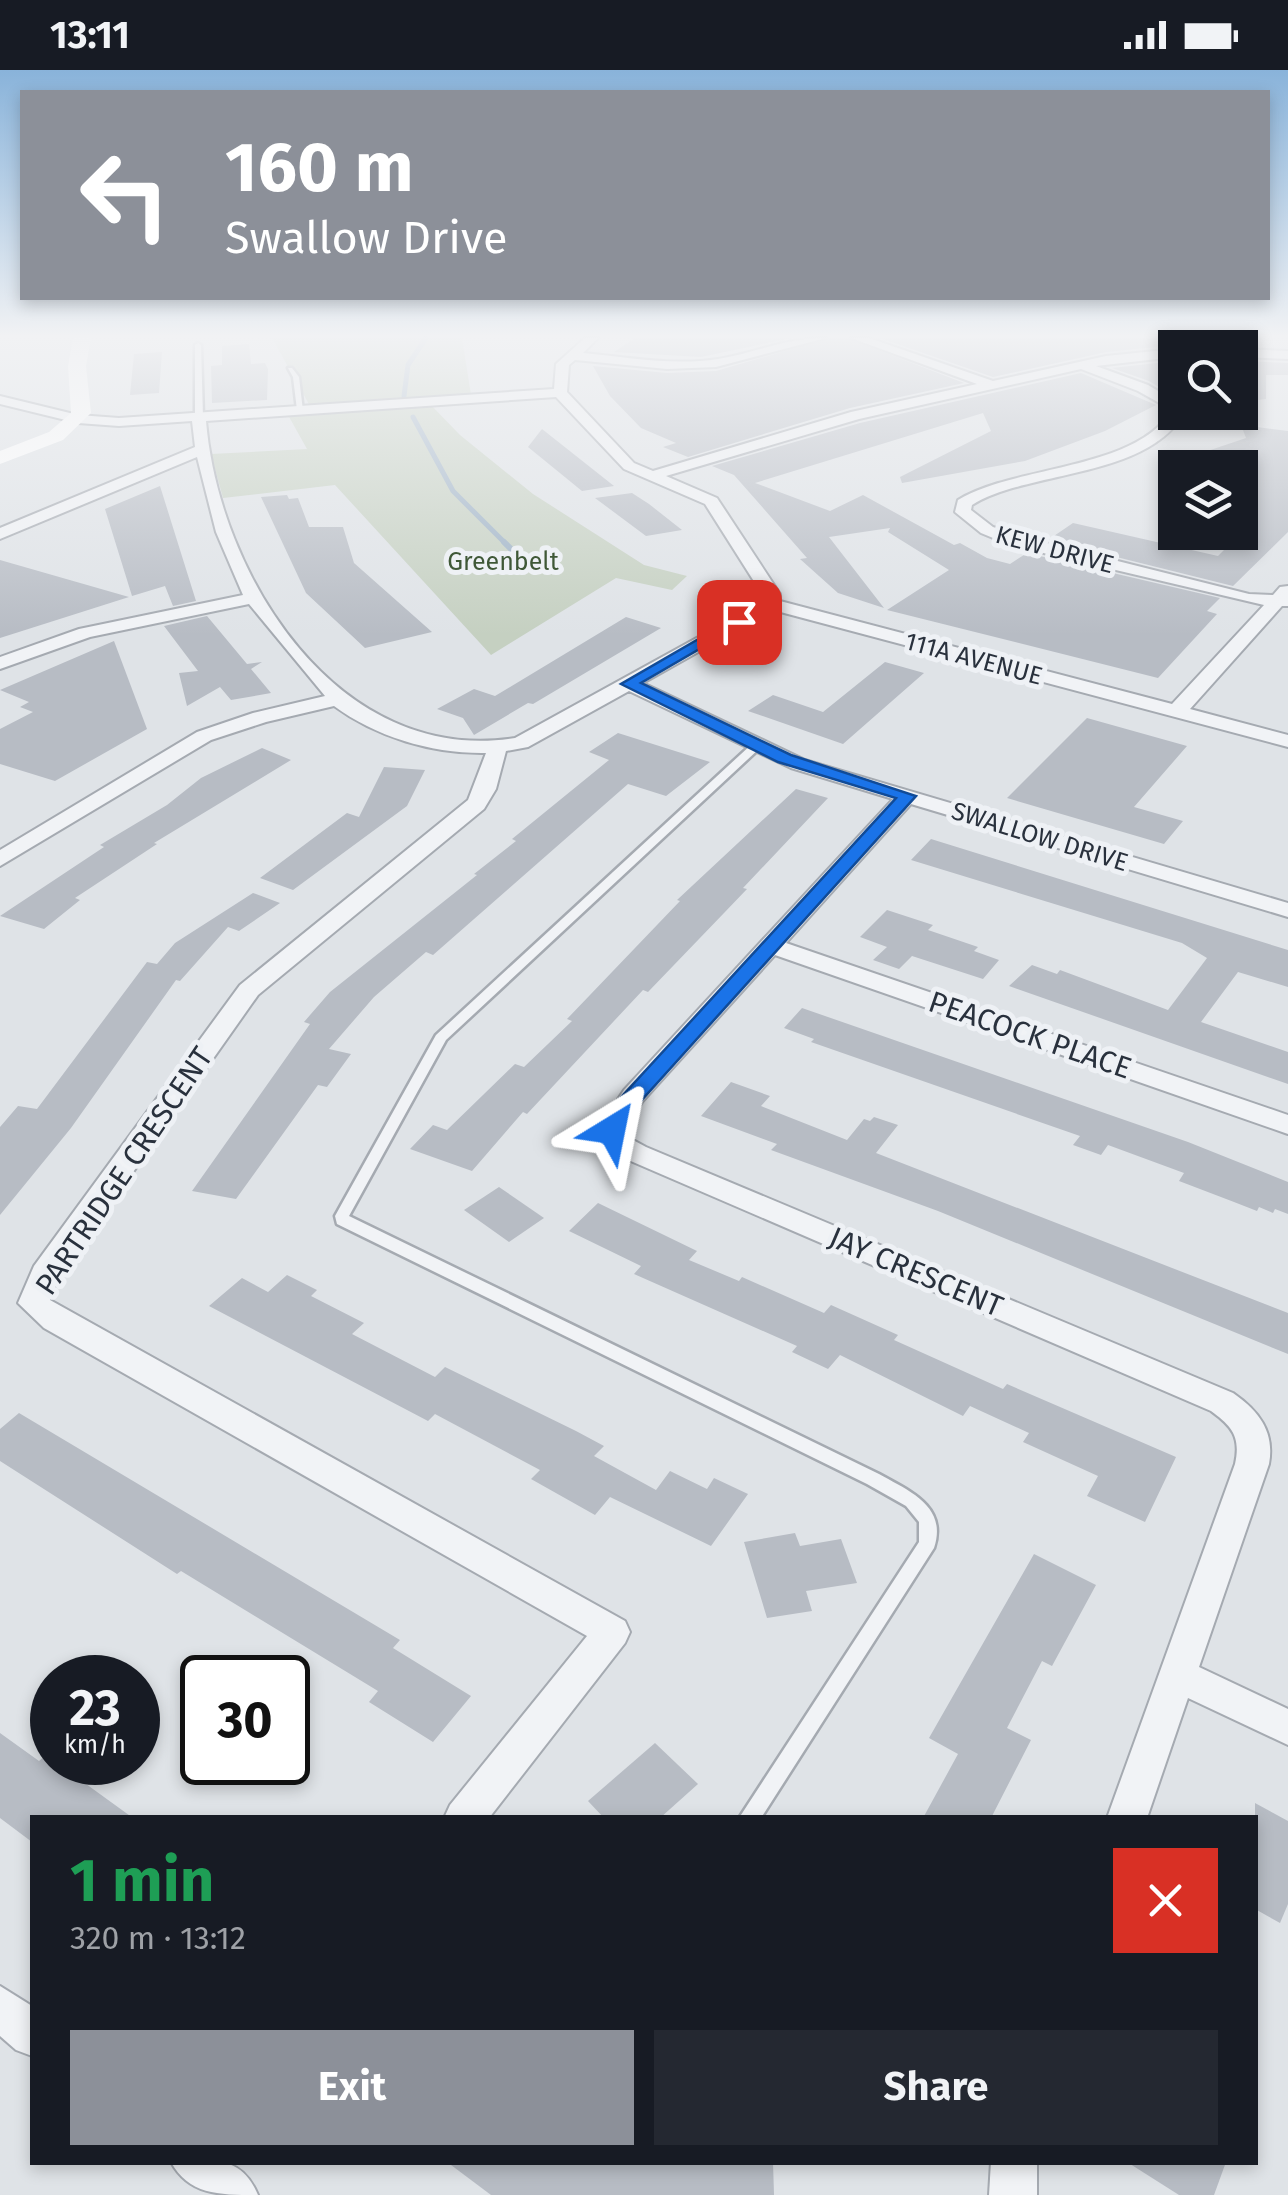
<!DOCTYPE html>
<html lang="en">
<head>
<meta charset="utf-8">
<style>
  :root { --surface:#171b24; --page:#242831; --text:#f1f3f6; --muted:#9ea1a6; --accent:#8c9099 }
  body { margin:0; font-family:"Fira Sans",sans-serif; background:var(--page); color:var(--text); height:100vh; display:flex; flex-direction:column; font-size:38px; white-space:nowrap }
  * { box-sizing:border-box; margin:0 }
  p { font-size:32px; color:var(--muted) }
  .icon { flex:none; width:55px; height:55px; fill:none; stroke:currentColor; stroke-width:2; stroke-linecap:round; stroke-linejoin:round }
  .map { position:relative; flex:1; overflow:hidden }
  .drawer { position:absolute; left:30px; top:1745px; width:1228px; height:350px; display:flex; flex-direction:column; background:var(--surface); border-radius:0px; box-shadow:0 5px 15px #0003 }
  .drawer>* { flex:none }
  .top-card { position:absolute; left:20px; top:20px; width:1250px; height:210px; border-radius:0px; box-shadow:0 5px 15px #0003; background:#8c9099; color:#fff; overflow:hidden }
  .controls { position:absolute; left:1158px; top:260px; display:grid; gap:20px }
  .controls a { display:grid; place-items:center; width:100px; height:100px; border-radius:0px; background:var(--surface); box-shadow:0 5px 15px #0003; font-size:50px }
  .speed { position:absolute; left:30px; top:1585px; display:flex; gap:20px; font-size:50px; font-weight:700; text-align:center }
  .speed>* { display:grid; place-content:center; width:130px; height:130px; border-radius:50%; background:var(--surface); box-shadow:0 5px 15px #0003; line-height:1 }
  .speed small { font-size:25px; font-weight:400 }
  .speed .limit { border:5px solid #111; border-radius:15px; background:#fff; color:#111 }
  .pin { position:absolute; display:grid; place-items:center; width:85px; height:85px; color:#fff; margin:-42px; border-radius:20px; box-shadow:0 5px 15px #0006 }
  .me { position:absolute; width:110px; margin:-55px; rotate:35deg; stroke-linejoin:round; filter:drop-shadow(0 0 8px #0008) }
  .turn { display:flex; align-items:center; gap:35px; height:210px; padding:0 40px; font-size:45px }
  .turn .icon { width:130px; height:130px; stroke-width:2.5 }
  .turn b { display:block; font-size:70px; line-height:85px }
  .round { display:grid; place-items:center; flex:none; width:105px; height:105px; border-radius:0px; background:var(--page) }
  .head { display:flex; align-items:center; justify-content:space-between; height:170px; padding:0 40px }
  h1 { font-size:60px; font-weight:700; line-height:75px; color:#1e9e55 }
  .button { display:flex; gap:20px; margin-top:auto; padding:20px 40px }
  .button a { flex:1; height:115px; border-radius:0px; background:var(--accent); color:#fff; font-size:40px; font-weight:700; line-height:115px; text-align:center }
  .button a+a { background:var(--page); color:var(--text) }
  .status { display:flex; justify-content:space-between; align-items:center; height:70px; padding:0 50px; background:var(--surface); direction:ltr }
  .status svg { height:28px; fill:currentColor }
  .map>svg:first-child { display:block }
  .green { fill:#c5d0c1 }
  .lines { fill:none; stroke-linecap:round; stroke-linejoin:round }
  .stream-far1 { stroke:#9cb1c5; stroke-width:5 }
  .stream { stroke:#9cb1c5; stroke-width:6 }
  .building { fill:#b7bcc4 }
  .lane-casing { stroke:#a5aab1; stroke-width:5 }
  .street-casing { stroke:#a5aab1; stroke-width:4 }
  .lane { fill:#f1f3f6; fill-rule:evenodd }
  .street { fill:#f1f3f6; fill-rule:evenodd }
  .secondary { fill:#fff; fill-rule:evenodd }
  .route { fill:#1a73e8; stroke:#114b97; stroke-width:2.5 }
  .labels { text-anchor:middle; stroke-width:10; stroke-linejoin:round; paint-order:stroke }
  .far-street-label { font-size:25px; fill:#29313d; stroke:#eef1f5 }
  .far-park-label { font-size:25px; fill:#3f5837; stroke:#eef1f5 }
  .street-label { font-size:30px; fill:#29313d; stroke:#eef1f5 }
</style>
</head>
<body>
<div class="status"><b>13:11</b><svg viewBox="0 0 49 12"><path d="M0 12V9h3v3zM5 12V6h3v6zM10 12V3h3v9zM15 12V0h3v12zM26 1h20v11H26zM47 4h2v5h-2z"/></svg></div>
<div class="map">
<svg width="1288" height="2125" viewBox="0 0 1288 2125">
  <rect width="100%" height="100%" fill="#dfe3e7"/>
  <g class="green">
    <path d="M272,268H462L471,325L310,336Z"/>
    <path d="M430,334L460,365L533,424L644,495L687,506L672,520L616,508L491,585L335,415L223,428L211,384L307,379L288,345Z"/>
  </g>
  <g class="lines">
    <g class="stream-far1">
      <path d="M404,326L408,295L426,268"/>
      <path d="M413,347L453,421L506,474"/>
    </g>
    <path class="stream" d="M504,472L520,488"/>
  </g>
  <g class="building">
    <path d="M635,268H791L701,287L614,282Z"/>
    <path d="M830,268H847L964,313L850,338L688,387L663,377L676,373L641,358L610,326L593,296L667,303L716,301Z"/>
    <path d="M880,268H1175V275L1106,282L993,307Z"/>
    <path d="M249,274L251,294L265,293L268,299L267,330L212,333L211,296L222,295V276Z"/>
    <path d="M162,282L159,323L130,325L134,284Z"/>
    <path d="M1175,291L1174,326L1149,311L1112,298Z"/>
    <path d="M1240,291L1288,293V305H1266V329L1240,332Z"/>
    <path d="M1081,303L1156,335L1105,361L1025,391L902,413L900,407L991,361L983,343L755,413L830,441L863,425L954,475L960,473L987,488L1010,494L1027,483L1220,528L1207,541L1217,544L1158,608L887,540L949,500L888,462L890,458L829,467L884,538L838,523L800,489L807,488L734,405L712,396L860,353Z"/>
    <path d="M1241,355L1288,361V462L1233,516L1048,470L1073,453L1218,486L1240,464V398H1173L1172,393L1246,368Z"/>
    <path d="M542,359L614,416L582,421L528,377Z"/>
    <path d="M160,416L196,531L173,536L165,516L132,526L105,439Z"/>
    <path d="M632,423L649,434L682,460L646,466L595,428Z"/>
    <path d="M287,425L289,429L298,428L309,457H343L354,493L432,562L365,578L306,523L261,427Z"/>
    <path d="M0,490L129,527L0,568Z"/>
    <path d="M207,546L247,594L262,592L251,599L271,623L231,630L220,617L187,636L179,603L198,601L164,556Z"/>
    <path d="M626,547L661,558L533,634L528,633L474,665L463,648L437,639L474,619L495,626Z"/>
    <path d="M114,571L147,659L55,711L0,694V659L33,642L20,637L29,632L0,620Z"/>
    <path d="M885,592L924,603L843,674L748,641L773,625L823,642Z"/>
    <path d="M1087,648L1187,676L1134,737L1183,751L1164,774L1007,728Z"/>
    <path d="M618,663L710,692L666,726L628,714L433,885L426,882L374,927L329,979L351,984L327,1017L318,1015L236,1129L192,1121L310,954L304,952L330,922L477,805L474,804L516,771L512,769L609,690L589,682Z"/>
    <path d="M262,678L291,690L154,773L157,774L75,828L80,830L44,859L0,846L104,777L100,775L167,735L201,708Z"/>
    <path d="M384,697L425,700L407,736L293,820L260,808L347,743L359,747Z"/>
    <path d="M796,719L828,728L743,818L747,819L724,843L648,922L643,920L527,1044L523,1042L472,1101L410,1079L433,1055L447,1060L515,994L524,997L572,951L567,949L680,831L677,830Z"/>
    <path d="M931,769L1288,880V917L1238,902L1201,952L1288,982V1014L1009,916L1032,895L1057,904L1060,900L1168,940L1207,888L1182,873L911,790Z"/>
    <path d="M253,823L280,833L239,861L228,857L180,911L176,910L71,1058L0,1145V1057L18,1036L37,1039L147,892L157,894L175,873Z"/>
    <path d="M887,840L933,855L928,860L978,877L974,881L999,890L983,909L912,886L899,899L873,890L887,877L860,867Z"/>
    <path d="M802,938L1188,1072L1288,1112V1144L1275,1139L1273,1143L1259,1137L1257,1141L1234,1132L1179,1111L1184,1103L1108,1075L1101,1085L1073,1075L1080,1066L811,972L814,969L784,958Z"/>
    <path d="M731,1012L770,1026L761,1036L847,1070L864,1049L870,1051L874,1047L898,1055L876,1083L1288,1243V1284L938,1141L771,1080L777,1074L701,1046Z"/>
    <path d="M499,1117L544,1148L509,1172L464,1140Z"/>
    <path d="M598,1133L697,1181L689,1190L739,1211L742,1207L824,1243L831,1235L898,1265L894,1270L1003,1319L1007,1314L1176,1387L1145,1452L1087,1426L1098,1406L1023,1372L1029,1363L970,1336L963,1346L840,1285L828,1299L792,1282L797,1276L634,1204L641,1196L569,1161Z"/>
    <path d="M287,1205L317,1220L311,1226L364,1253L352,1264L435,1307L445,1297L576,1361L604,1376L594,1386L656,1420L670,1401L707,1419L714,1408L748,1424L711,1476L610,1427L595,1445L531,1409L540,1400L435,1344L428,1351L209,1236L242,1208L268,1222Z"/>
    <path d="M19,1343L400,1570L393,1578L471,1626L433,1672L369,1632L378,1621L181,1501L177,1504L0,1391V1359Z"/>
    <path d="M795,1463L800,1476L841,1469L857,1513L806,1521L812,1541L767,1548L744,1472Z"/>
    <path d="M1034,1484L1096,1515L1052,1596L1042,1591L1007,1658L1031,1670L991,1748H923L958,1684L929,1668Z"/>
    <path d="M0,1663L39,1691L46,1685L133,1748H32V1772L0,1748Z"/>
    <path d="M655,1673L698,1714L660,1748H604L588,1731Z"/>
    <path d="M1255,1733L1288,1751V1834L1280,1853L1255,1839Z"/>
    <path d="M447,2092H773L774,2125H491Z"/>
    <path d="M1127,2092H1226L1214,2125H1179Z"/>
  </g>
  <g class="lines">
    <g class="lane-casing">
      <g id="lane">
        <path d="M198,273L201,275L203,347L199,349L195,347V275Z"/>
        <path d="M288,298H292L299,307L303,341L297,340L293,307Z"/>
        <path d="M757,672L761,673V677L446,970L349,1146L879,1404C909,1421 948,1436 934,1478L761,1748H739L919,1472V1452L906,1436L867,1414L337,1154L335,1146L436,965L753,673Z"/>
      </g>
    </g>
    <g class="street-casing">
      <g id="street">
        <path d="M585,268H598L583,283C627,287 673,296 718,289C754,283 789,267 826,268L716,297L667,299L575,290L569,295L567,322L634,393L653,401L851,342L977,314L851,268H869L993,311L1106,286L1175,279V287L1096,296L1148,315L1175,331V342H1185C1147,409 1028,400 972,435L971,440L993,457L1022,467L1249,524L1273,525L1280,517L1288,516V536H1282L1190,639L1288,665V677L773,540L643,613L805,690L1288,833V847L911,734L786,873L1288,1045V1064L775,885L642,1032L626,1059L633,1070L646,1077L1233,1323C1259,1341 1275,1362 1269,1394L1199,1597L1288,1639V1675L1188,1628L1147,1748H1107L1235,1394C1241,1367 1232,1356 1211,1341L626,1089L613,1082L598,1059L624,1020L893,729L791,698L629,621L528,677L506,681L496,719L484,739L258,925L59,1207L50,1230L625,1551L630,1562L625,1573L489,1748H444L450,1735L587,1566L44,1258L18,1233L34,1196L240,915L468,730L486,683C433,684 376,667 334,636L266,652L211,670L0,796V780L197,662L253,643L325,626L249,534L90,567L0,599V587L79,559L243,525L216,462L197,387L0,469V458L195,377L192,351L119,356L78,353L0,334V326L78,345L119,348L554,319L556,294ZM1081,299L1138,321L1172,340C1135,401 1014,395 958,430L955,442L981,463L1010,475L1264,535L1172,634L780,531V524L717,428L666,406L859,349ZM556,327L624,399L705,434L762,524V532L515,668C338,696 219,506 206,351Z"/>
        <path d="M1240,279L1288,281V289L1240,287Z"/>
        <path d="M0,1916L32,1936V1986L16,1980L0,1966Z"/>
        <path d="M171,2092C210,2092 240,2082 258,2125C219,2125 189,2125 171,2092Z"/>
        <path d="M991,2092H1037V2125H989Z"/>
      </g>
    </g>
    <use href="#lane" class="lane"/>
    <use href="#street" class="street"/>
    <path class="secondary" d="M73,268H91L86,296L91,343L63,370L0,394V381L49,362L71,343L68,296Z"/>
  </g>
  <linearGradient id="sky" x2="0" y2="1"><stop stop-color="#89b3da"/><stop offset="0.47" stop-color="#f1f2f4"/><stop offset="1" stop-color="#f1f2f4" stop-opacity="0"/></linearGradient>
  <rect width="1288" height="565" fill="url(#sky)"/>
  <path class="route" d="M733,549L746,552L641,613L791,685L916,726L641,1031L621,1065L612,1067L601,1060L613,1036L896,728L778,692L621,614Z"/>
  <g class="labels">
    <g class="far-street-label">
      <text transform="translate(1055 479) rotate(15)" y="9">KEW DRIVE</text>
      <text transform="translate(974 588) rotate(15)" y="9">111A AVENUE</text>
      <text transform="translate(1040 766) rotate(17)" y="9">SWALLOW DRIVE</text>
    </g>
    <g class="far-park-label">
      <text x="503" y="500">Greenbelt</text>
    </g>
    <g class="street-label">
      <text transform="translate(1030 965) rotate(19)" y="10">PEACOCK PLACE</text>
      <text transform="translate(124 1101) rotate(-56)" y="10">PARTRIDGE CRESCENT</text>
      <text transform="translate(916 1202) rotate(23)" y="10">JAY CRESCENT</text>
    </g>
  </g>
</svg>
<div class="controls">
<a><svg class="icon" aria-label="search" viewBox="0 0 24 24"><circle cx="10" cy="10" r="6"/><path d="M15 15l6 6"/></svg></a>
<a><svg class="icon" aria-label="layers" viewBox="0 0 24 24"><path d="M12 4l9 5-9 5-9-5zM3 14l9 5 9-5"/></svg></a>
</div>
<div class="speed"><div>23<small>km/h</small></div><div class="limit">30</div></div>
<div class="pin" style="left:739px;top:552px;background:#d93025"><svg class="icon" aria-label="arrive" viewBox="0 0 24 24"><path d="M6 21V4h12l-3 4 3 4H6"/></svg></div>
<svg class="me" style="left:612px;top:1060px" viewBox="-20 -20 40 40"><path d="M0-17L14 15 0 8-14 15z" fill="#1a73e8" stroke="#fff" stroke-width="4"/></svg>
<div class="top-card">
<div class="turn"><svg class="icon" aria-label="left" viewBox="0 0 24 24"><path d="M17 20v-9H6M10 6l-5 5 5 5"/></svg><div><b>160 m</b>Swallow Drive</div></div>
</div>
<section class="drawer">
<div class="head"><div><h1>1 min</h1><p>320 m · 13:12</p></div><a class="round" style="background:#d93025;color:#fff"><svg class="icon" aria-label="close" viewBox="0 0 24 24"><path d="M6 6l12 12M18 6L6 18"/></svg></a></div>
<div class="button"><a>Exit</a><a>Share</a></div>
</section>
</div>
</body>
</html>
